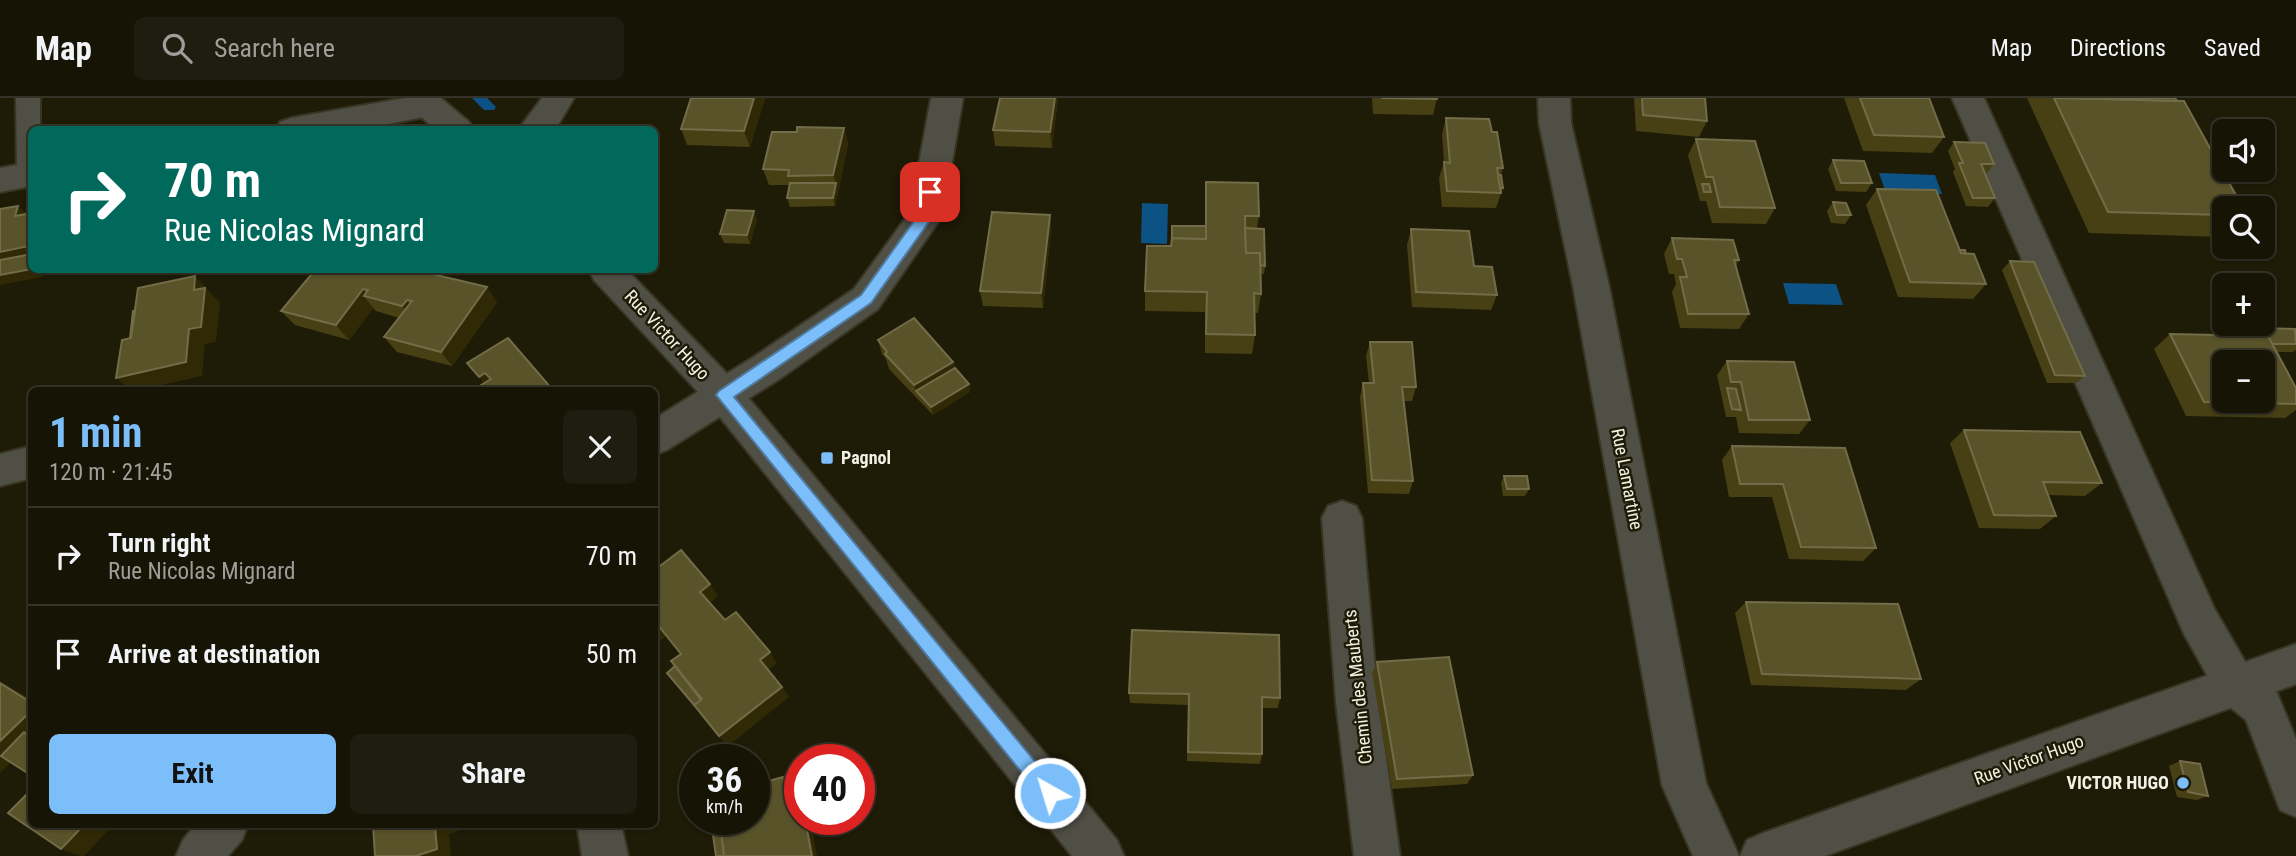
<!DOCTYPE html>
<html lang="en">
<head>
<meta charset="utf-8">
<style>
  :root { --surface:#161405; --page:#1f1d0f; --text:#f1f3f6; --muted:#9e9e9a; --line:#353327; --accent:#7cbef9 }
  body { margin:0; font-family:"Roboto Condensed",sans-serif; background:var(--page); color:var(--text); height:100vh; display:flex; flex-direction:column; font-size:26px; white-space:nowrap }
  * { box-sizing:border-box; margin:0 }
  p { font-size:23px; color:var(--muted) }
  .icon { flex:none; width:38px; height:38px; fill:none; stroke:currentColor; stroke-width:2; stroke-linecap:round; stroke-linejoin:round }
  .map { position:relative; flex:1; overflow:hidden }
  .panel { position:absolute; left:28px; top:289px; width:630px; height:441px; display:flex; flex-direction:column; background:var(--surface); border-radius:10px; box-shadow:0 2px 5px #0004,0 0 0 2px var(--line) }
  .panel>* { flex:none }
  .banner { position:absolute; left:28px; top:28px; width:630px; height:147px; border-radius:10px; box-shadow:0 2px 5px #0004,0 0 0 2px var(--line); background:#00695c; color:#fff; overflow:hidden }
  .controls { position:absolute; left:2212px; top:21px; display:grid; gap:14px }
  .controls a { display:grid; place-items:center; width:63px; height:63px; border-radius:10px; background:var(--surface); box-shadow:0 2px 5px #0004,0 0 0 2px var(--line); font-size:35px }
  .speed { position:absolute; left:679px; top:646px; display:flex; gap:14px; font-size:35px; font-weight:700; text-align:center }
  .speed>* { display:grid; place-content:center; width:91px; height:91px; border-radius:50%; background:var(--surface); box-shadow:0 2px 5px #0004,0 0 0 2px var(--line); line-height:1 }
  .speed small { font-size:18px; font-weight:400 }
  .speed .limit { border:10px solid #d22; background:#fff; color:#111 }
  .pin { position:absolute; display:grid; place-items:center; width:60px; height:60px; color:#fff; margin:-30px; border-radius:14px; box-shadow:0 4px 10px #0006 }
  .me { position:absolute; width:77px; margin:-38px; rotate:321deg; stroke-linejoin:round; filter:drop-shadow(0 0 5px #0008) }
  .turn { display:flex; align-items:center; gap:24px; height:147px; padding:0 21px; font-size:32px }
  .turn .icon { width:91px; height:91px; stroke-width:2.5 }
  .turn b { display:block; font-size:49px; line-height:60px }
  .round { display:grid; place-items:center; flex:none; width:74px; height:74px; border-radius:10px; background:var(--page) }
  .headline { display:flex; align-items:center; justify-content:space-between; height:119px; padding:0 21px }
  h1 { font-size:42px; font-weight:700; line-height:52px; color:var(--accent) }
  .cta { display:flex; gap:14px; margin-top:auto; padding:14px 21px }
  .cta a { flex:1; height:80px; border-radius:10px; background:var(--accent); color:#111; font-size:28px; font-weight:700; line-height:80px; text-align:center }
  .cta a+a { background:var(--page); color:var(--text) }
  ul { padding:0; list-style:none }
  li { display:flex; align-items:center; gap:21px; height:98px; padding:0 21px; border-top:2px solid var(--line) }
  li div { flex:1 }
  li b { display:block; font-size:26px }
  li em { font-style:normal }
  header { display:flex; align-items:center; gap:42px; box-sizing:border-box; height:98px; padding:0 35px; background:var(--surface); border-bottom:2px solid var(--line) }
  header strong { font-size:33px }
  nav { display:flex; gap:38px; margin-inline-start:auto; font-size:24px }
  .search { width:490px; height:63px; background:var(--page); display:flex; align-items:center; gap:18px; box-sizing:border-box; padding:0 24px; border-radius:10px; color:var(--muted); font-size:26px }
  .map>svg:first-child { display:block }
  .water { fill:#0c5284 }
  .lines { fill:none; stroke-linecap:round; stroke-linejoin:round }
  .stream { fill:#0c5284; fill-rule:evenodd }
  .service-casing { stroke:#383522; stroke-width:4 }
  .minor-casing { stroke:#383522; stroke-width:4 }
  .tertiary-casing { stroke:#383522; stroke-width:4 }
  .service { fill:#504f46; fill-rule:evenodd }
  .minor { fill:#504f46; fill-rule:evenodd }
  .tertiary { fill:#504f46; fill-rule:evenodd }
  .wall { fill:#474014 }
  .shaded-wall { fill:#2f2905 }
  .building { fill:#59532a; stroke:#726c48; stroke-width:2; fill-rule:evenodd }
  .route { fill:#7cbef9; stroke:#517ca2; stroke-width:2 }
  .poi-dot { fill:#7cbef9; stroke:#1e1b07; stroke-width:2.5 }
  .labels { text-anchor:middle; stroke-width:5; stroke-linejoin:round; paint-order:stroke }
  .street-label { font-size:18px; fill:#f3f2e5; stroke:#1e1b07 }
  .poi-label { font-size:18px; font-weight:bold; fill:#f3f2e5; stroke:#1e1b07; text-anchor:start }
</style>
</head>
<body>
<header>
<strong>Map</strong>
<div class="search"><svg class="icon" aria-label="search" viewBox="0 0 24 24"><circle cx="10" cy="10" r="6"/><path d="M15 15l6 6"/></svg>Search here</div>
<nav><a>Map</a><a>Directions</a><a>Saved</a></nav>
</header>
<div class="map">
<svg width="2296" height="758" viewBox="0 0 2296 758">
  <rect width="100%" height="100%" fill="#1e1b07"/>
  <g class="water">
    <path d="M1879,75L1935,77L1942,96L1886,95Z"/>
    <path d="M1142,105L1168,106L1167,146L1141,145Z"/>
    <path d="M1783,185L1836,186L1843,207L1789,206Z"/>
  </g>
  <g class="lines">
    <path class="stream" d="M472,0H487L496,9L494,12H484Z"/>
    <g class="service-casing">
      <path id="service" d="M16,0H40V32H32V85L21,83L17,77Z"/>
    </g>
    <g class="minor-casing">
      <g id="minor">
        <path d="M405,0H441L445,7L440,15L429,18L357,32H275L280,24L291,20Z"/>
        <path d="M542,0H574L555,32H518Z"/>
        <path d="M931,0H963L943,117L878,211L778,282L667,352L654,357V321L752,260L854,191L910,114Z"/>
        <path d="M1538,0H1570L1571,25L1609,188L1706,685L1739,758H1693L1662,687L1573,188L1539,25Z"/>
        <path d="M1952,0H1984L2214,510L2251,574L2277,595L2296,641V719L2280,712L2246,622L2221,602L2184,536Z"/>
        <path d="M32,64V88L0,94V70Z"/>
        <path d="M32,348V380L0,388V356Z"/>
        <path d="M1342,403L1356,408L1362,420L1378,604L1400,758H1354L1336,604L1322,420L1328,408Z"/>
        <path d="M196,726H248L242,742L228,758H176L183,742Z"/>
        <path d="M577,726H621L628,758H582Z"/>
      </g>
    </g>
    <g class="tertiary-casing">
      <g id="tertiary">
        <path d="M404,0H441L469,24L474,32H436L409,8Z"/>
        <path d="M589,172H627L737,286L1117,742L1124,758H1072L711,308L594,182Z"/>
        <path d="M2296,546V586L1825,758H1740L1747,742L1763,735Z"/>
      </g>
    </g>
    <use href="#service" class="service"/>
    <use href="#minor" class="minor"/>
    <use href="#tertiary" class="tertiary"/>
  </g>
  <g class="wall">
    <path d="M765,0L750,49L687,47L681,31Z"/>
    <path d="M1000,0H1058L1052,50L995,48L993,32Z"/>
    <path d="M1372,0H1437L1433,17L1373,16Z"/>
    <path d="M1634,0H1705L1707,23L1699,39L1636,33Z"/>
    <path d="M1844,0H1929L1944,39L1932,55L1863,53Z"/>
    <path d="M2027,0H2175L2224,110V139L2089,135Z"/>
    <path d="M1446,20L1492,34L1503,70L1501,77L1503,90L1496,110L1442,109L1439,80L1444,64L1442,36Z"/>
    <path d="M844,30L848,46L835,108L790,109L787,100L790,87H769L763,71L797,34Z"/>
    <path d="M1696,41L1775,110L1766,126L1712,125L1706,103H1700L1688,57Z"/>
    <path d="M1954,44L1994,66L1987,75H1985L1995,100L1988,109L1966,108L1953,74L1955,71L1948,53Z"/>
    <path d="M1833,62L1872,85L1866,94L1836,93L1828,71Z"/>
    <path d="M1206,84L1259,118L1257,130L1265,168L1264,176H1260L1261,196L1258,215H1254L1255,237L1252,256L1205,255V214L1145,213V193L1171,148L1205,128Z"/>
    <path d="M1877,91L1960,152L1986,186L1973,201L1898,199L1866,107Z"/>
    <path d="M1833,104L1851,117L1845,126L1831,125L1827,113Z"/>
    <path d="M1050,117L1051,132L1043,210L983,208L980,193Z"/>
    <path d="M757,122L750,146L724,145L720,136Z"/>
    <path d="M1411,131L1474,168L1497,197L1491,212L1412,209L1407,147Z"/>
    <path d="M1672,140L1739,162L1736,168L1749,216L1739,231L1680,230L1672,194L1676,186L1674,176H1669L1664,156Z"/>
    <path d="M2010,163L2085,278L2076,285H2047L2002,172Z"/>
    <path d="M315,172L497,204L452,268L397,254L384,239L399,220L376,213L373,210L349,242L295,227L281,213Z"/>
    <path d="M2252,230L2296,232V252L2293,254H2277L2296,290V312L2285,320L2186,318L2154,251L2170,236L2243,237Z"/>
    <path d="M878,242L953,264L955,270L969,286L970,294L933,317L889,271L886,261L882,256Z"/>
    <path d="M1370,244L1416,289L1412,303H1404L1413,383L1409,396L1368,395L1360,299L1363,285H1369L1366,258Z"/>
    <path d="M1727,263L1810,322L1799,336L1739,335L1736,319H1726L1717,277Z"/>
    <path d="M1964,332L2102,385L2085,398L2048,397L2056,418L2040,431L1979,430L1950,345Z"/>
    <path d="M1732,348L1876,450L1863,463L1789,461L1772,399H1729L1722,362Z"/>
    <path d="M1504,378L1529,391L1525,398H1503L1501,385Z"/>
    <path d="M1746,504L1921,581L1906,592L1751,587L1735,515Z"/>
    <path d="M1377,564L1473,677L1467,686L1392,691L1372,575Z"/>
    <path d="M1129,595L1280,600L1278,610H1262V656L1260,666L1187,663L1188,607L1130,605Z"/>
    <path d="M2180,663L2208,698L2197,702L2177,699L2169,668Z"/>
  </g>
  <g class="shaded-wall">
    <path d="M754,0H765L750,49L744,33Z"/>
    <path d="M1055,0H1058L1052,50L1050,34Z"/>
    <path d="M844,30L848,46L835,108L833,100L836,85L833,77Z"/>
    <path d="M18,108L32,120L15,118Z"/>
    <path d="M754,113L757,122L750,146L747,137Z"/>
    <path d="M1050,117L1051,132L1043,210L1041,195Z"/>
    <path d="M32,139V166L0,172V154Z"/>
    <path d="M32,171L45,172L43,179L0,187V177Z"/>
    <path d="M195,178L220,205L216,244L205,246L202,278L140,292H131L116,280L194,192Z"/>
    <path d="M487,189L497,204L452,268L441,254Z"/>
    <path d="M363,191L371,200L364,198L373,210L349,242L336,227Z"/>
    <path d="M407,202L418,217L413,223L402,208Z"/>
    <path d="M953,264L956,278L916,293L914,287Z"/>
    <path d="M485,275L496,289L489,292L479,279Z"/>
    <path d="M969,286L970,294L933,317L931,309Z"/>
    <path d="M710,486L718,498L708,506L700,494Z"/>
    <path d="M657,526L666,538L657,545L654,542V528Z"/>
    <path d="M770,554L777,565L767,573L760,562Z"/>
    <path d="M0,583L32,602V605L0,585Z"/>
    <path d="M782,589L789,599L728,648L719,638Z"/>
    <path d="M32,612V643L0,675V643Z"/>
    <path d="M783,679L790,688L794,710L787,702Z"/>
    <path d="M805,721H810L817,758H812Z"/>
    <path d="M85,726H114L84,758H80L61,751Z"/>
    <path d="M439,726H471L472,728L449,736L451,758H416L435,728Z"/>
  </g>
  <g class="building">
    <path d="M691,0H754L744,33L681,31Z"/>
    <path d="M1000,0H1055L1050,34L993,32Z"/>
    <path d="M1381,0H1437V1Z"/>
    <path d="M1642,0H1705L1707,23L1643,17Z"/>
    <path d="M1860,0H1929L1944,39L1874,37Z"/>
    <path d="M2054,0L2184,3L2243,110H2224V117L2108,114Z"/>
    <path d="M2071,0H2175L2177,3Z"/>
    <path d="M1446,20L1489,21L1492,34H1497L1503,70H1497L1501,95L1447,93L1444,64L1450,65Z"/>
    <path d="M797,29L844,30L833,77L788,78L789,72L763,71L772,34H797Z"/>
    <path d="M1696,41L1755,43L1775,110L1720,109L1713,79H1706Z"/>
    <path d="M1954,44L1985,45L1994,66H1981L1995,100H1973L1959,65H1963Z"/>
    <path d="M1833,62L1864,63L1872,85H1841Z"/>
    <path d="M1498,77H1501L1503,90H1500Z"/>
    <path d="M1206,84L1258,85L1259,118H1245L1246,155H1260L1261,196L1254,195L1255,237L1206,236L1207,194L1145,193L1147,148H1171L1172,140L1206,141Z"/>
    <path d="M790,85H836L833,100H787Z"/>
    <path d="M1702,86H1709L1711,94H1704Z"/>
    <path d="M1877,91L1936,92L1961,155L1974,156L1986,186L1910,184Z"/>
    <path d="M1833,104L1846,105L1851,117H1837Z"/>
    <path d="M18,108L15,118L32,115V139L29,148L0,154V111Z"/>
    <path d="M727,112L754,113L747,137L720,136Z"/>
    <path d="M992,114L1050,117L1041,195L980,193Z"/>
    <path d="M1172,128H1206V141L1172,140V143Z"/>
    <path d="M1245,130L1264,131L1265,168L1260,167V155H1246Z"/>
    <path d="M1411,131L1469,133L1474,168L1492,169L1497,197L1416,194Z"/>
    <path d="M1672,140L1733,142L1739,162H1734L1749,216H1688L1680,179H1687L1682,161H1677Z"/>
    <path d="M1960,152H1965L1966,156L1961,155Z"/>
    <path d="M32,156V171L0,177V162Z"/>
    <path d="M2010,163L2034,164L2085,278L2055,277Z"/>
    <path d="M315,172H415L487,189L441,254L384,239L412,203L407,202L402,208L364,198L368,192L363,191L336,227L281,213Z"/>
    <path d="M195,178L194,192L205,190L201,229L189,231L186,264L116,280L122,242L131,240L138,190Z"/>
    <path d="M133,213H135L130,240Z"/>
    <path d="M914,220L953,264L914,287L885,256L887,254L878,242Z"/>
    <path d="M2252,230L2295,231L2296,246H2272L2268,238L2256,237Z"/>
    <path d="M2170,236L2268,238L2296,290V306L2204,304ZM2224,264H2263V303H2224Z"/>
    <path d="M508,240L552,291L549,292H473L491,281L485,275L479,279L467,265Z"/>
    <path d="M1370,244H1412L1416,289H1402L1413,383L1372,382L1363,285H1374Z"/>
    <path d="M1727,263L1794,264L1810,322H1749L1741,284H1731Z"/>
    <path d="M955,270L969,286L931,309L916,293Z"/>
    <path d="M1727,290L1736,291L1741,312L1732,311Z"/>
    <path d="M1964,332L2080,334L2102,385L2043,384L2056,418L1994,417Z"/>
    <path d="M1732,348L1845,350L1876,450L1801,449L1783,386H1740Z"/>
    <path d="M1504,378H1527L1529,391H1507Z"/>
    <path d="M681,452L710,486L700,494L725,522L736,514L770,554L760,562L782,589L719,638L694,607L702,601L671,563L681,556L657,526L654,528V461L660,468Z"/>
    <path d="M1746,504L1898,506L1921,581L1762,576Z"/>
    <path d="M1132,532L1279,537L1280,600L1262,599V656L1188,654L1189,596L1129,595Z"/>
    <path d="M1449,559L1473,677L1397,681L1377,564Z"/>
    <path d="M675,568L701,602L694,607L667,575Z"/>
    <path d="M0,585L32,605V612L0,643Z"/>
    <path d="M24,634L29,638L32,636V678L1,658Z"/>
    <path d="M2180,663L2200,666L2208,698L2188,694Z"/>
    <path d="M783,679L787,702L800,698V721H805L812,758H724L719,722L724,721H754V687Z"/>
    <path d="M32,691V726H85L61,751L8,715Z"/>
    <path d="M373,726H439L435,728L437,751L416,758H375Z"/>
    <path d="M720,727L724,758H716L712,730Z"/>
  </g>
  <path class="route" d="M930,89L937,94L931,121L871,205L734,299L1056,689L1059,695L1056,702L1050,704L1044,702L716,297L719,293L861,197L919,116L923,94Z"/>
  <g class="poi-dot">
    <rect x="820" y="353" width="14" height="14" rx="3.5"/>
    <circle cx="2183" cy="685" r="7"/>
  </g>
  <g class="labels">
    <g class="street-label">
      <text transform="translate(667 237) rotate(47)" y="6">Rue Victor Hugo</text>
      <text transform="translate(1627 381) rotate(79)" y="6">Rue Lamartine</text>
      <text transform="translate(1358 589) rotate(-96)" y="6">Chemin des Mauberts</text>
      <text transform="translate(2029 662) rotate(-20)" y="6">Rue Victor Hugo</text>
    </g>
    <g class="poi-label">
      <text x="841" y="366">Pagnol</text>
      <text x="2169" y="691" text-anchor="end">VICTOR HUGO</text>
    </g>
  </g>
</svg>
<div class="controls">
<a><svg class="icon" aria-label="sound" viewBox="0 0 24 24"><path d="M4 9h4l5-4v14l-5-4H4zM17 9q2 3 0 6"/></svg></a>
<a><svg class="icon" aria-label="search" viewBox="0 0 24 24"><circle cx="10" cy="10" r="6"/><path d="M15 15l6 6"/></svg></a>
<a>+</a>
<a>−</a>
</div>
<div class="speed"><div>36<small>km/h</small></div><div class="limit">40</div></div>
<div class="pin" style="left:930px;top:94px;background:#d93025"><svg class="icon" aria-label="arrive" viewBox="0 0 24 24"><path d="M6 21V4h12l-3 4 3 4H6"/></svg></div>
<svg class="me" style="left:1050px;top:695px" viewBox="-20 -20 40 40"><circle r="17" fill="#7cbef9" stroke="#fff" stroke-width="3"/><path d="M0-11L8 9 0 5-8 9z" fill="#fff"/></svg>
<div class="banner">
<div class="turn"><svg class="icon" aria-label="right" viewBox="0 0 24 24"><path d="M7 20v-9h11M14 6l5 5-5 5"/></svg><div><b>70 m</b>Rue Nicolas Mignard</div></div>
</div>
<section class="panel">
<div class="headline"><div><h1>1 min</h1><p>120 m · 21:45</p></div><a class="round"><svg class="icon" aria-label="close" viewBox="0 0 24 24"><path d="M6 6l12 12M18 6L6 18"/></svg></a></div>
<ul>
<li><svg class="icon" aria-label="right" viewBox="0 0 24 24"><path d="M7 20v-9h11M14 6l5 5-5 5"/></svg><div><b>Turn right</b><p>Rue Nicolas Mignard</p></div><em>70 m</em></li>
<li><svg class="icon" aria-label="arrive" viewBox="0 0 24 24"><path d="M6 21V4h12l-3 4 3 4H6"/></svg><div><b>Arrive at destination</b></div><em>50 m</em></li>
</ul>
<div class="cta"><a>Exit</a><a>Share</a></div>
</section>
</div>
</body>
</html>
